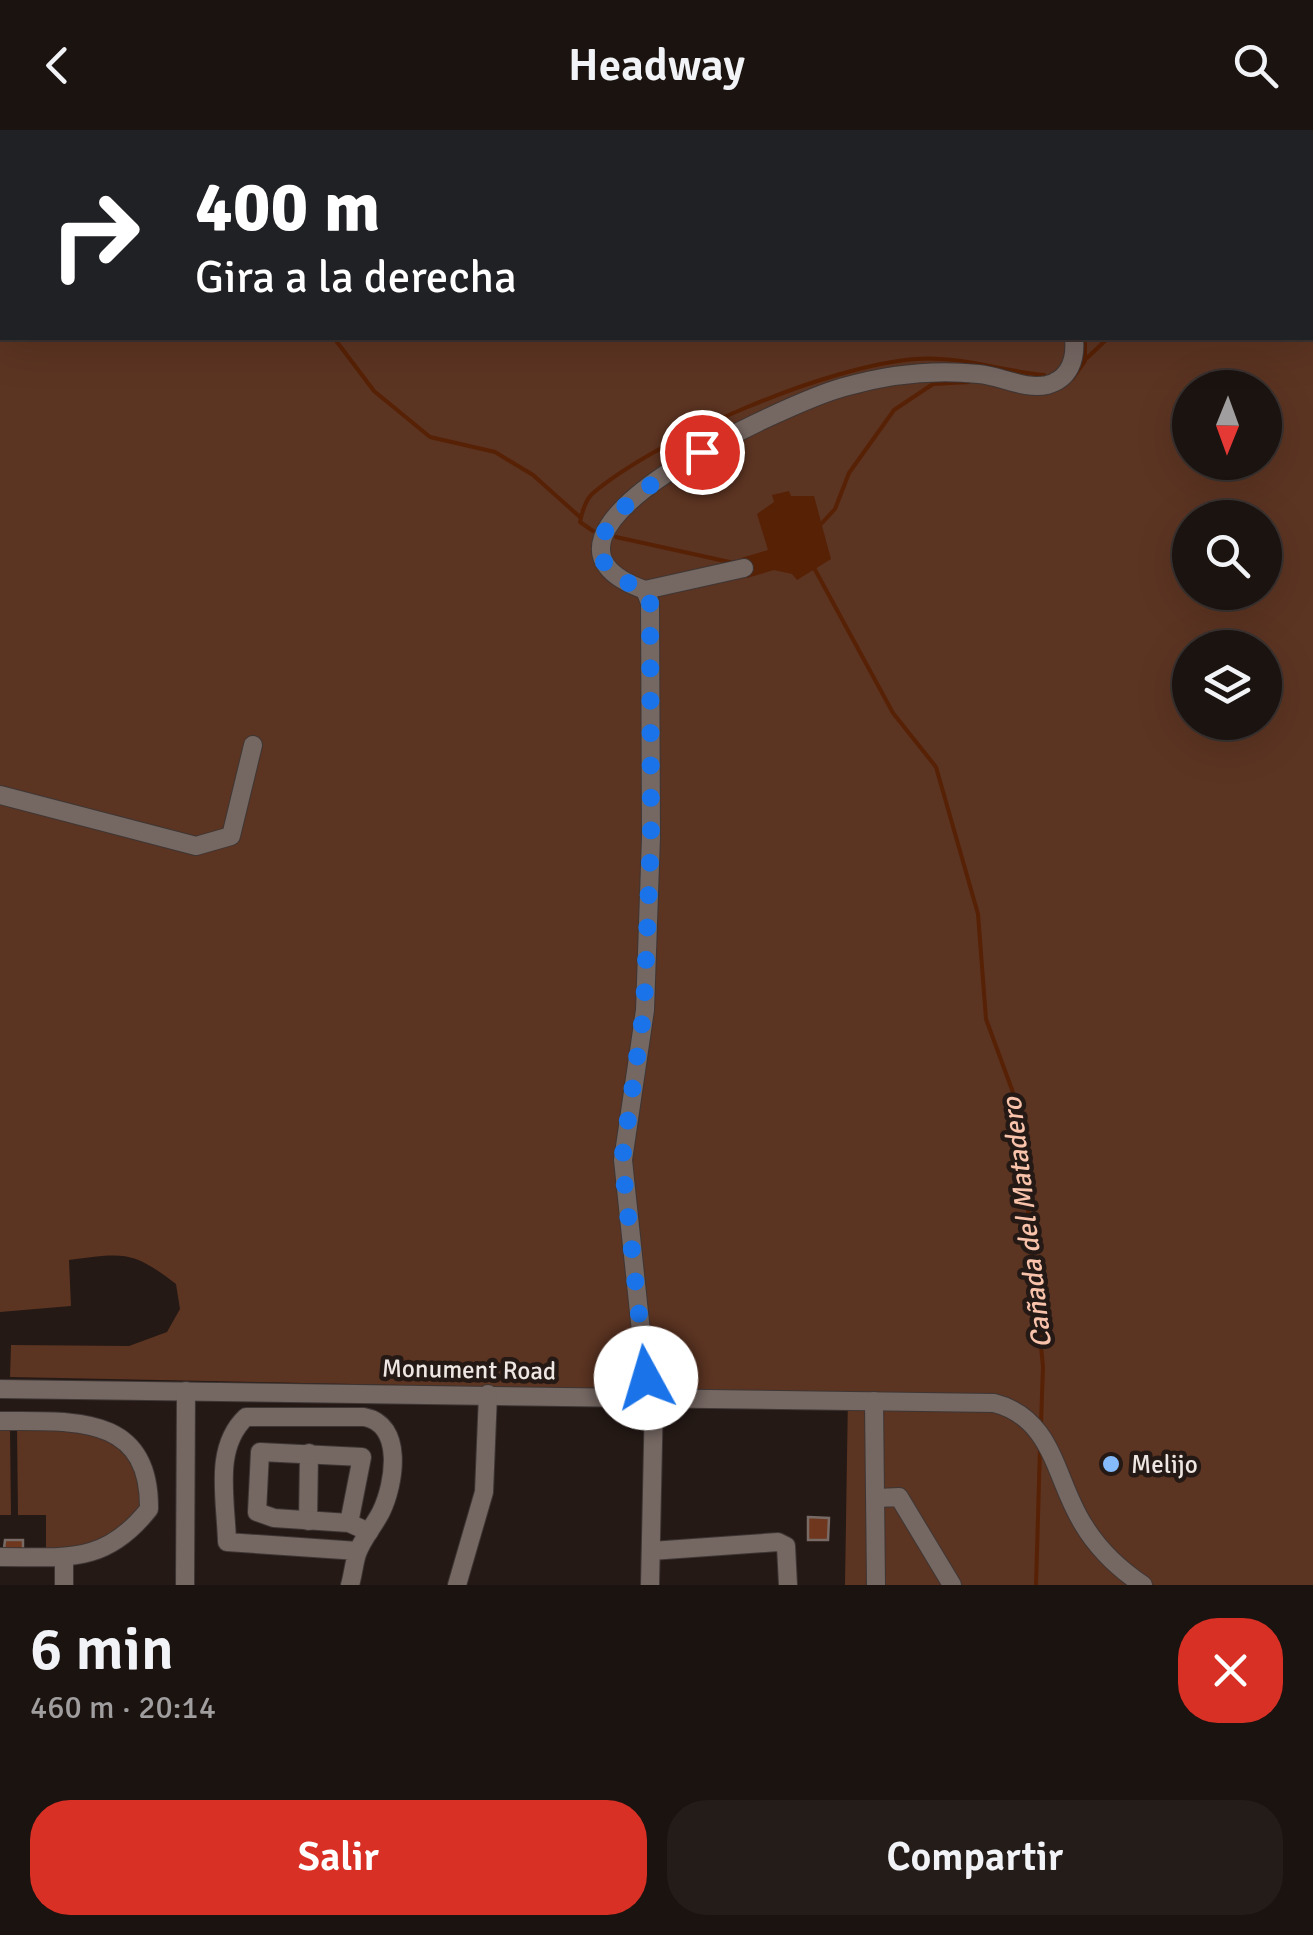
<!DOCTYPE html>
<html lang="es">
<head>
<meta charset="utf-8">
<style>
  :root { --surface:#1b1310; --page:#241c19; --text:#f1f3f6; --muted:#a09e9f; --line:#393230; --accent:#d93025 }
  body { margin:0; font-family:Signika,sans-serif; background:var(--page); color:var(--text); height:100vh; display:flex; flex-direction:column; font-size:38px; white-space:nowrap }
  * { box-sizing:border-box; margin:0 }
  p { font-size:32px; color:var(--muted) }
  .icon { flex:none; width:55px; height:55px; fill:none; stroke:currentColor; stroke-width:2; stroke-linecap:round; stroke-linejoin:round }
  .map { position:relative; height:1455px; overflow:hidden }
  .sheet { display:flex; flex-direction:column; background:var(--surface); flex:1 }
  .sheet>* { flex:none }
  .hud { position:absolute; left:0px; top:0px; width:1315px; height:210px; box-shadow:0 10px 40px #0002,0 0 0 2px var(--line); background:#202124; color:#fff; overflow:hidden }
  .needle { width:65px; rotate:181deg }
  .tools { position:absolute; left:1172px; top:240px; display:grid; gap:20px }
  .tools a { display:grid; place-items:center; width:110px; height:110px; border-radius:50%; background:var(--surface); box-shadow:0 10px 40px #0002,0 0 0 2px var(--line); font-size:50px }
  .pin { position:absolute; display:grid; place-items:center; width:85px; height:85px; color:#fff; margin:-42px; border:5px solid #fff; border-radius:50%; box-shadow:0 2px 10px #0007 }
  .me { position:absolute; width:110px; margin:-55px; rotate:354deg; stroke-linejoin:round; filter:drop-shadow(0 0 8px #0008) }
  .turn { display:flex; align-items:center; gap:35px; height:210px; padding:0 30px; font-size:45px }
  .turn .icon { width:130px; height:130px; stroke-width:2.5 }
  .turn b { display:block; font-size:70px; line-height:85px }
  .round { display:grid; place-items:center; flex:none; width:105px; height:105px; border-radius:40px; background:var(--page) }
  .summary { display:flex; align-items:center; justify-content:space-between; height:170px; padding:0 30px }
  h1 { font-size:60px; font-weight:600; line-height:75px }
  .button { display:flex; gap:20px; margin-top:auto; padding:20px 30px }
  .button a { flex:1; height:115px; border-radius:40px; background:var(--accent); color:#fff; font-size:40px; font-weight:600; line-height:115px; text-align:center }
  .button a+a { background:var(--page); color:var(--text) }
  header { display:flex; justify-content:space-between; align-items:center; height:130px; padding:0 30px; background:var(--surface); font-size:45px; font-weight:600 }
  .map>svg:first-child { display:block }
  .green { fill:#5c3422; fill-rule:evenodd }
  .water { fill:#572105 }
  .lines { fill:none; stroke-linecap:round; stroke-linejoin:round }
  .stream { stroke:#572105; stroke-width:4 }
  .building { fill:#6f371e; stroke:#786a64; stroke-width:2.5 }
  .minor-casing { stroke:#3e3634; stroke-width:20 }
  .minor { stroke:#756762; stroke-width:18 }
  .route { stroke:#1a73e8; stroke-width:18; stroke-dasharray:0 32.4 }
  .poi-dot { fill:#86bbfb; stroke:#241915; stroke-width:4 }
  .labels { text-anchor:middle; stroke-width:9; stroke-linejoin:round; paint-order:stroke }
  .street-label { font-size:25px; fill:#eee6e2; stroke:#241915 }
  .poi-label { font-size:25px; fill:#eee6e2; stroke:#241915; text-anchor:start }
  .water-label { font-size:28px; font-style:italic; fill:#f9c3ab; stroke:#241915 }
</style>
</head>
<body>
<header><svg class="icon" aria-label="back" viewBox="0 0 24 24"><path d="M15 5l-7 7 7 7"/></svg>Headway<svg class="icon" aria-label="search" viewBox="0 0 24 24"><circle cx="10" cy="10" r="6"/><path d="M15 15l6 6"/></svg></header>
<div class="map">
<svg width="1313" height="1455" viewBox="0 0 1313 1455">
  <rect width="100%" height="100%" fill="#241915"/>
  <g class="green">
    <path d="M0,0H1313V1455H845L848,1264L10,1247L11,1215L129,1216L167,1202L180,1179L176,1154C132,1120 124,1123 69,1130L71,1176L0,1182ZM2,2H1312V208H2ZM1190,258H1265V332H1190ZM1190,388H1265V462H1190ZM1190,518H1265V592H1190Z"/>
    <path d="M0,1298L10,1299L11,1385H0Z"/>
    <path d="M17,1298C46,1299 81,1294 108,1307C144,1326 155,1389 114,1409C93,1419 68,1418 46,1418V1385H18Z"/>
  </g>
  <path class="water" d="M789,361L791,366H814L831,429L797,450L792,444L774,440L747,448L741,428L768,420L757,384L774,372L772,365Z"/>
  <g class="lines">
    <g class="stream">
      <path d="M844,0L847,2"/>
      <path d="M1044,0H1052"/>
      <path d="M1163,2L1171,0"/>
      <path d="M0,101H2"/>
      <path d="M1312,116H1313"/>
      <path d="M334,208L374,261L430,307L495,322L533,345L581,388"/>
      <path d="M1087,228L1108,208"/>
      <path d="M1072,249L1085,231V208"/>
      <path d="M821,394L835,379L849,343L894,280L933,254L969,252"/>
      <path d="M593,401L580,392C582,382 585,371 592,364C659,307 827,236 915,229C958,225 1001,241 1044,245"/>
      <path d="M616,407L734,433"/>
      <path d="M813,436L893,583L936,637L978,784L986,889L1018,976L1043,1237L1041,1293"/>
      <path d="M1036,1455L1040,1318"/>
    </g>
  </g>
  <g class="building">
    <path d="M808,1387L829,1388L828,1410H808Z"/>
    <path d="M5,1410H23V1420L4,1419Z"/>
  </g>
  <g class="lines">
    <g class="minor-casing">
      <g id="minor">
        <path d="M188,0L192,2"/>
        <path d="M745,2L747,0"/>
        <path d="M1206,2L1215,0"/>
        <path d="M1277,2L1286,0"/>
        <path d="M0,68H2"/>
        <path d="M0,89H2"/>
        <path d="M645,460L744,438"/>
        <path d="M0,665L196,716L231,706L253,615"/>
        <path d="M0,1259L994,1273C1054,1288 1055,1350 1083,1394C1098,1419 1119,1439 1143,1455"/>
        <path d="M874,1271L876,1455"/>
        <path d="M0,1291C71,1292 150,1282 149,1379C105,1435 66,1427 0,1427"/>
        <path d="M878,1368L899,1367L952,1455"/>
        <path d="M308,1391L309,1323"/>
        <path d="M349,1393L274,1388L257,1382L260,1322L362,1327L349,1393L369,1402"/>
        <path d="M651,1421L778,1412L786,1416L788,1455"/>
        <path d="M64,1455V1427"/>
        <path d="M185,1455L186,1261"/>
        <path d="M350,1455C353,1445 354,1433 357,1424C362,1409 374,1396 381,1382C395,1353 404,1294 364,1287H246C213,1318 226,1369 227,1412L358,1421"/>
        <path d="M457,1455L484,1362L488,1264"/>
        <path d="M650,1455L654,1267L646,1249L623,1030L645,880L651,707L650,473L645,460C489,405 793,271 844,257C889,244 932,239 979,244C1001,246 1025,260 1047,255C1070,249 1076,229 1074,208"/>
      </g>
    </g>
    <use href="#minor" class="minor"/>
  </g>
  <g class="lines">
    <path class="route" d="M646,1248L622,1030L644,880L651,707L650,473L645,460C536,421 656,349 702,322"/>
  </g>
  <circle class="poi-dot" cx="1111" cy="1334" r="10"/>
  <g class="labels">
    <g class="street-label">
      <text transform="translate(469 1239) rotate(1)" y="9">Monument Road</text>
    </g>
    <g class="poi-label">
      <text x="1131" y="1343">Melijo</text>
    </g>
    <g class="water-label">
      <text transform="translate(1026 1093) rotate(-97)" y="10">Cañada del Matadero</text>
    </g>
  </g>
</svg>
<div class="tools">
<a><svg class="needle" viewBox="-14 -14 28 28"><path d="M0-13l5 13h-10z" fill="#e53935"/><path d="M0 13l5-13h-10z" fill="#a09e9f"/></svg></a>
<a><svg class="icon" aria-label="search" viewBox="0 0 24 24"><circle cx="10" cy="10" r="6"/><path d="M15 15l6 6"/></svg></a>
<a><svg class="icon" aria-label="layers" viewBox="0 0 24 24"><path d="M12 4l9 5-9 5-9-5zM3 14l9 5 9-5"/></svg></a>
</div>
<div class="pin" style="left:702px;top:322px;background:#d93025"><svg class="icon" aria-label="arrive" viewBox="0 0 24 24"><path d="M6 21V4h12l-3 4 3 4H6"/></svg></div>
<svg class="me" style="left:646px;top:1248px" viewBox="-20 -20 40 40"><circle r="19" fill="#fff"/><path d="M0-13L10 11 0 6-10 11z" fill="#1a73e8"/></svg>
<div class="hud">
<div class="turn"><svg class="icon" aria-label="right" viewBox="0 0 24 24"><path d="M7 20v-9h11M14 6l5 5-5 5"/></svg><div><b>400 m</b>Gira a la derecha</div></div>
</div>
</div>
<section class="sheet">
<div class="summary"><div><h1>6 min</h1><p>460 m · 20:14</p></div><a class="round" style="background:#d93025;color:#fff"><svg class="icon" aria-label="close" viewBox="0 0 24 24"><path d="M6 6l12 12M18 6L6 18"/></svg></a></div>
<div class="button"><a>Salir</a><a>Compartir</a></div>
</section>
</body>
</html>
